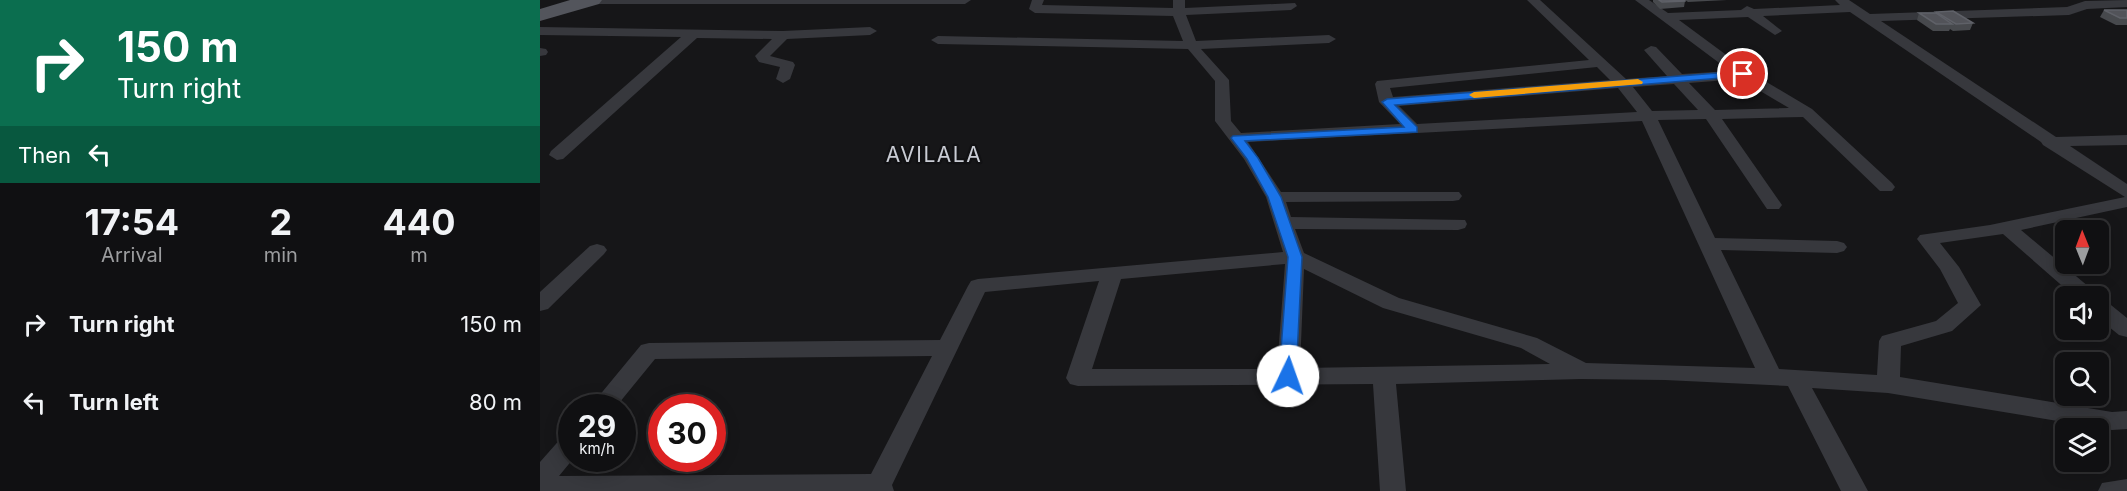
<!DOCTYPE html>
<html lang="en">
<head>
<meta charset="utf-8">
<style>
  :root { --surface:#101012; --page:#19191b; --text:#f1f3f6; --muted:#9c9d9f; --line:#303032 }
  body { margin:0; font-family:Inter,sans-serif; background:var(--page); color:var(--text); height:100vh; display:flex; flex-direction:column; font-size:22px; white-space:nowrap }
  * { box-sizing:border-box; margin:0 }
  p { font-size:20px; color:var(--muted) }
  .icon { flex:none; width:33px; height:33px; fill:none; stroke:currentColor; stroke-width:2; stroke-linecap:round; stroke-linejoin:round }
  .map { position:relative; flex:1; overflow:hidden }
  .drawer { display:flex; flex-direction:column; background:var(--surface); width:540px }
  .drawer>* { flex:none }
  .guide { background:#0b6e4f; color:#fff; overflow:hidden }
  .needle { width:39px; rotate:359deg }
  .buttons { position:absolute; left:1515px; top:220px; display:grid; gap:12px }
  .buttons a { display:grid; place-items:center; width:54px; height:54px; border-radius:9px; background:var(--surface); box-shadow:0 3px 15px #0003,0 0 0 2px var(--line); font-size:30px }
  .speed { position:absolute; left:18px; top:394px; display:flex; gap:12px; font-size:30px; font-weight:700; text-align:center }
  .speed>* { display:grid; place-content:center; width:78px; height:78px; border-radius:50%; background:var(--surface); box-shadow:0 3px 15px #0003,0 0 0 2px var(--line); line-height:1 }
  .speed small { font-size:15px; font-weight:400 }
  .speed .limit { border:9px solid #d22; background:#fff; color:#111 }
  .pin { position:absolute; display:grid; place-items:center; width:51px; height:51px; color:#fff; margin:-26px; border:3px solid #fff; border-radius:50%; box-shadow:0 2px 6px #0007 }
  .me { position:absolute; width:66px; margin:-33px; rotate:3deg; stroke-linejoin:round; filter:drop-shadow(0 0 4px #0008) }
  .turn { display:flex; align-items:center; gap:21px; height:126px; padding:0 18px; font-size:27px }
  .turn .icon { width:78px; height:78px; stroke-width:2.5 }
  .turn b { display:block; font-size:42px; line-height:51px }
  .then { display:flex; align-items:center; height:57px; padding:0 18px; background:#0003; gap:12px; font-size:22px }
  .eta { display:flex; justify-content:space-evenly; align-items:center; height:102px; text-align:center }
  .eta b { font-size:36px; font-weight:700; line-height:42px }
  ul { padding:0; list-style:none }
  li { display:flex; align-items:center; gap:18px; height:78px; padding:0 18px }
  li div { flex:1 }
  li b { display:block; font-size:22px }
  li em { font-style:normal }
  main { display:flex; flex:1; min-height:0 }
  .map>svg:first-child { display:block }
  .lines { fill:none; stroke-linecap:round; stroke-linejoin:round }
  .minor { fill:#37383d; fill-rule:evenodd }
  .primary { fill:#53555c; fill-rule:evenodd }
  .wall { fill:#47494d }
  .building { fill:#525359; stroke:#5f6168; stroke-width:1.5 }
  .route { fill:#1a73e8; stroke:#114b97; stroke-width:1.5 }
  .slow { fill:#f59e0b }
  .labels { text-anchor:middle; stroke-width:4.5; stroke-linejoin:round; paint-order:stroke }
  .quarter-label { font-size:21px; letter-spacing:1.5px; fill:#c9ccd4; stroke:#111113 }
</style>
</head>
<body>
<main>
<section class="drawer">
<div class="guide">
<div class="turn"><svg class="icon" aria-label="right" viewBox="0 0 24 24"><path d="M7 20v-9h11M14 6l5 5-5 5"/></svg><div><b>150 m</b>Turn right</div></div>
<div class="then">Then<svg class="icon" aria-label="left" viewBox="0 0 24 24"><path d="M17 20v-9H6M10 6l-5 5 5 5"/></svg></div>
</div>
<div class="eta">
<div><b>17:54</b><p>Arrival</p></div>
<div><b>2</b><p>min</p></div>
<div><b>440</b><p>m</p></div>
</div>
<ul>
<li><svg class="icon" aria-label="right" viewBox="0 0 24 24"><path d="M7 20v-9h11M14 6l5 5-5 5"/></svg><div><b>Turn right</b></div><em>150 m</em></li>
<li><svg class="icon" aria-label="left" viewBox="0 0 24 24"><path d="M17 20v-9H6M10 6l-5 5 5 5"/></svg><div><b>Turn left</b></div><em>80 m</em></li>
</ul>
</section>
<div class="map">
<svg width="1587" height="491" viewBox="0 0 1587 491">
  <rect width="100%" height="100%" fill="#161618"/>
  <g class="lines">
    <g class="minor">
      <path d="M33,0H431L425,4H39Z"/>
      <path d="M492,0H504L502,5L633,8V0H645V8L755,3L757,6L751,10L646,15L656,41L789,35L796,39L789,43L661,49L689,80L691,121L701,133L860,124L839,102L835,84L837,81L1049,60L987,0H1000L1086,79L1127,76L1104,50L1111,46L1116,47L1142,74L1190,71L1095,0H1109L1128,13L1201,10L1207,6L1214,9L1300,5L1295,0H1309L1330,14L1527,7L1545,1L1587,0V7L1547,9L1529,15L1341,21L1516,137L1587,135V145L1530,146L1587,184V207L1481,230L1555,292L1559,297H1535L1463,234L1400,243L1419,267L1441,305L1412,331L1361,346L1360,377L1572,412L1587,411V429L1572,430L1348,393L1272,388L1328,491H1301L1248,386L1125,380L1041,379L856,384L866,491H840L833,384L538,386L530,384L526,378L559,281L445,292L352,485L354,491H0V462L23,436L32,433V459H33L19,476L331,474L392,356L115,359L75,408H49L101,345L109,343L400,340L428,286L431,281L438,279L743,252L726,197L704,159L675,121V81L648,49L398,44L391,40L398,36L643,41L633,16L495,13L489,9ZM1310,12L1501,142L1503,145L1585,197L1450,225L1380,235L1377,239L1400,269L1418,303L1396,321L1342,336L1339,341L1337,375L1239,369L1181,250L1297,253L1304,251L1307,247L1304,243L1297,241L1175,238L1118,120L1166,119L1227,209H1239L1242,205L1182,119L1263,117L1340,191H1352L1355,187L1352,183L1272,109L1208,71L1139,20L1208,17L1235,35L1242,31L1223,16ZM1057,67L1070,80L853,97L850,88ZM1200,79L1249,108L1175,110L1149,83ZM1134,84L1158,110L1112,111L1093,87ZM1078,88L1097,112L877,124L859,106ZM1102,121L1215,368L1046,363L997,338L859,298L764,253L755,229L918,230L925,228L927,224L925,220L751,217L746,202L913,201L919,200L922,196L919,192H741L708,142ZM745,264L737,369H552L581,279ZM764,269L843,308L981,348L1010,364L760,368Z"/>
      <path d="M0,27L243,31L330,27L337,31L330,35L247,39L230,56L253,62L255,65L250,79L243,83L236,79L240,67L219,62L215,56L232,39L157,38L23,159L17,160L9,155L11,151L141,37L0,35Z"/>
      <path d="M0,48L6,49L8,52L6,55L0,56Z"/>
      <path d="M57,244L64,246L67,250L64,254L8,309L0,311V292L50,246Z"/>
      <path d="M1558,299L1566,301L1587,318V337L1579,335L1558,318Z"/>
      <path d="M1587,479V491H1558L1562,483Z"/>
    </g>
    <path class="primary" d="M30,0H62L59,4L0,21V9Z"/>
  </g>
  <g class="wall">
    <path d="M1113,0H1145V1L1144,7L1120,9L1113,2Z"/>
    <path d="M1145,0H1187L1148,2Z"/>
    <path d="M1564,10H1587V25H1576L1560,17Z"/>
    <path d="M1396,12L1433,23L1430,30L1413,31L1410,29L1409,31H1393L1377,20L1379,13H1395Z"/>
  </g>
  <g class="building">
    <path d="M1119,0H1145V1L1122,2Z"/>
    <path d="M1564,10H1587V18H1580Z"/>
    <path d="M1413,11L1433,23L1416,24L1396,12Z"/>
    <path d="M1379,13H1396L1412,24H1396Z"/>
  </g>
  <path class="route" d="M1203,71L1208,74L1206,76L855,105L877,127V132L705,141L718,158L741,197L762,257L756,376L753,381H742L739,376L748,257L728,197L707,159L691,138L693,136L864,127L842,102L847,99Z"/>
  <path class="slow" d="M1098,79L1103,82L1102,84L934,98L929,95L934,92Z"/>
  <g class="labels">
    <g class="quarter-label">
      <text x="394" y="162">AVILALA</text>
    </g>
  </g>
</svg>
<div class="buttons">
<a><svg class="needle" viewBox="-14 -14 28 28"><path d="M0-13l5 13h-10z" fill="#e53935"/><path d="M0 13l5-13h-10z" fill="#9c9d9f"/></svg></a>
<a><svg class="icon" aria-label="sound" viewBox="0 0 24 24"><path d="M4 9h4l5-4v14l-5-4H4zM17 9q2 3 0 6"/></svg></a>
<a><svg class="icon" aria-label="search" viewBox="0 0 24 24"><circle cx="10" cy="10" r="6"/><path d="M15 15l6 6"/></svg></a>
<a><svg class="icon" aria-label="layers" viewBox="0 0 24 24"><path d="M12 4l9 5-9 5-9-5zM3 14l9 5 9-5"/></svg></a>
</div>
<div class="speed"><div>29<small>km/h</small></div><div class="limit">30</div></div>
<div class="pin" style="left:1203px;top:74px;background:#d93025"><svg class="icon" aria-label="arrive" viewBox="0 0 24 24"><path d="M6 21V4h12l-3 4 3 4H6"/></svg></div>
<svg class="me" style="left:748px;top:376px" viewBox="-20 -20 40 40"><circle r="19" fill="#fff"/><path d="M0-13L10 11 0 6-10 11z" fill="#1a73e8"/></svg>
</div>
</main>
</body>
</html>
